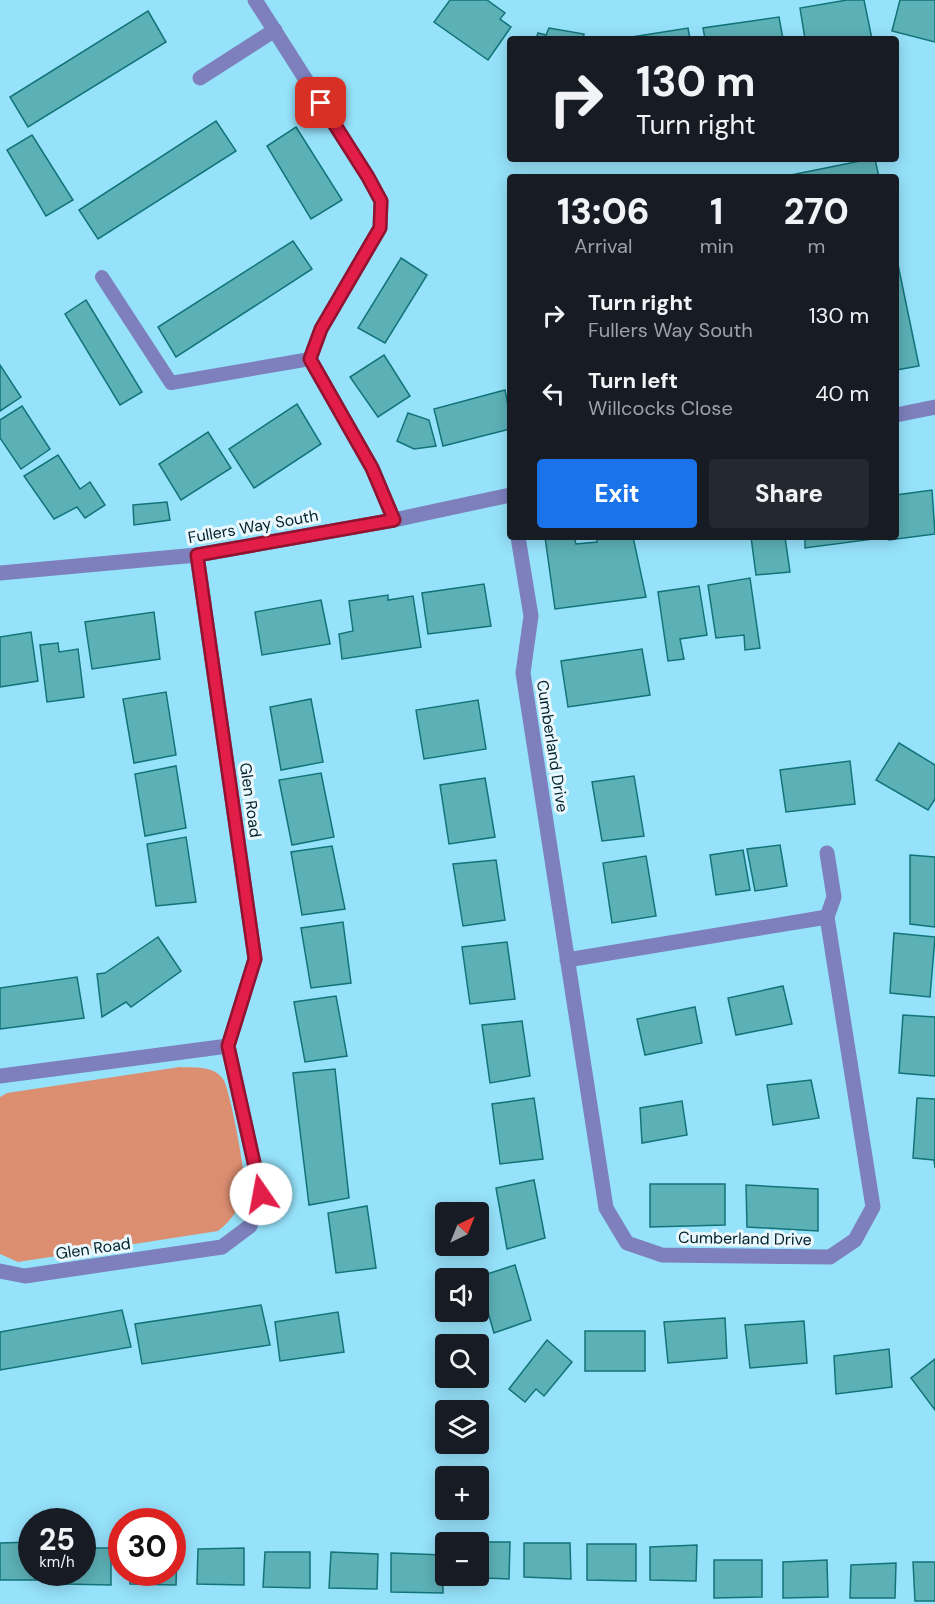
<!DOCTYPE html>
<html lang="en">
<head>
<meta charset="utf-8">
<style>
  :root { --surface:#171b24; --page:#242831; --text:#f1f3f6; --muted:#9ea1a6; --accent:#1a73e8 }
  body { margin:0; font-family:"DM Sans",sans-serif; background:var(--page); color:var(--text); height:100vh; display:flex; flex-direction:column; font-size:22px; white-space:nowrap }
  * { box-sizing:border-box; margin:0 }
  p { font-size:20px; color:var(--muted) }
  .icon { flex:none; width:33px; height:33px; fill:none; stroke:currentColor; stroke-width:2; stroke-linecap:round; stroke-linejoin:round }
  .map { position:relative; flex:1; overflow:hidden }
  .drawer { position:absolute; left:507px; top:174px; width:392px; height:366px; display:flex; flex-direction:column; background:var(--surface); border-radius:6px; box-shadow:0 3px 15px #0003 }
  .drawer>* { flex:none }
  .banner { position:absolute; left:507px; top:36px; width:392px; height:126px; border-radius:6px; box-shadow:0 3px 15px #0003; background:#171b24; color:var(--text); overflow:hidden }
  .needle { width:39px; rotate:43deg }
  .controls { position:absolute; left:435px; top:1202px; display:grid; gap:12px }
  .controls a { display:grid; place-items:center; width:54px; height:54px; border-radius:6px; background:var(--surface); box-shadow:0 3px 15px #0003; font-size:30px }
  .speed { position:absolute; left:18px; top:1508px; display:flex; gap:12px; font-size:30px; font-weight:700; text-align:center }
  .speed>* { display:grid; place-content:center; width:78px; height:78px; border-radius:50%; background:var(--surface); box-shadow:0 3px 15px #0003; line-height:1 }
  .speed small { font-size:15px; font-weight:400 }
  .speed .limit { border:9px solid #d22; background:#fff; color:#111 }
  .pin { position:absolute; display:grid; place-items:center; width:51px; height:51px; color:#fff; margin:-26px; border-radius:12px; box-shadow:0 3px 9px #0006 }
  .me { position:absolute; width:66px; margin:-33px; rotate:348deg; stroke-linejoin:round; filter:drop-shadow(0 0 4px #0008) }
  .turn { display:flex; align-items:center; gap:21px; height:126px; padding:0 30px; font-size:27px }
  .turn .icon { width:78px; height:78px; stroke-width:2.5 }
  .turn b { display:block; font-size:42px; line-height:51px }
  .eta { display:flex; justify-content:space-evenly; align-items:center; height:102px; text-align:center }
  .eta b { font-size:36px; font-weight:800; line-height:42px }
  .action { display:flex; gap:12px; margin-top:auto; padding:12px 30px }
  .action a { flex:1; height:69px; border-radius:6px; background:var(--accent); color:#fff; font-size:24px; font-weight:800; line-height:69px; text-align:center }
  .action a+a { background:var(--page); color:var(--text) }
  ul { padding:0; list-style:none }
  li { display:flex; align-items:center; gap:18px; height:78px; padding:0 30px }
  li div { flex:1 }
  li b { display:block; font-size:22px }
  li em { font-style:normal }
  .map>svg:first-child { display:block }
  .green { fill:#dc8e71 }
  .building { fill:#5cb1b7; stroke:#127479; stroke-width:1.5 }
  .lines { fill:none; stroke-linecap:round; stroke-linejoin:round }
  .lane { stroke:#7d80bc; stroke-width:14 }
  .street { stroke:#7d80bc; stroke-width:15 }
  .route-casing { stroke:#92132f; stroke-width:15 }
  .route { stroke:#e11d48; stroke-width:10 }
  .labels { text-anchor:middle; stroke-width:6; stroke-linejoin:round; paint-order:stroke }
  .street-label { font-size:16px; fill:#01212a; stroke:#eaf8fd }
</style>
</head>
<body>
<div class="map">
<svg width="935" height="1604" viewBox="0 0 935 1604">
  <rect width="100%" height="100%" fill="#96e2fb"/>
  <path class="green" d="M180,1067C194,1068 213,1065 223,1079C230,1088 246,1176 245,1188C242,1206 232,1220 218,1231L18,1262L0,1254V1097L7,1093Z"/>
  <g class="building">
    <path d="M450,0H487L505,13L500,19L511,27L488,60L434,22Z"/>
    <path d="M847,0H864L872,39H805L800,8Z"/>
    <path d="M900,0H935V42L892,31Z"/>
    <path d="M148,11L166,42L28,127L10,97Z"/>
    <path d="M779,17L783,39H705L703,28Z"/>
    <path d="M549,28L584,34L583,39H536L538,33L546,35Z"/>
    <path d="M688,28L690,39H626V38Z"/>
    <path d="M216,121L236,151L98,239L79,210Z"/>
    <path d="M296,127L342,200L311,219L267,146Z"/>
    <path d="M32,135L73,200L46,216L7,150Z"/>
    <path d="M870,159H875L879,177L786,176Z"/>
    <path d="M293,241L312,269L176,357L158,327Z"/>
    <path d="M896,255L919,366L896,370Z"/>
    <path d="M401,258L427,275L385,343L358,328Z"/>
    <path d="M86,300L142,392L120,405L65,314Z"/>
    <path d="M384,355L410,396L378,417L350,377Z"/>
    <path d="M0,365L21,397L0,411Z"/>
    <path d="M505,390L510,416V429L443,446L434,409Z"/>
    <path d="M297,404L321,444L254,488L229,449Z"/>
    <path d="M22,406L50,449L21,469L0,438V420Z"/>
    <path d="M408,413L429,420L436,446L414,449L397,441Z"/>
    <path d="M208,432L231,468L181,500L159,464Z"/>
    <path d="M58,455L80,489L90,482L105,505L85,518L77,507L54,519L24,476Z"/>
    <path d="M932,490L935,534L889,540L888,537H896V495Z"/>
    <path d="M167,502L170,520L134,525L133,505Z"/>
    <path d="M545,537H574L576,544L597,542V537H633L646,597L555,609Z"/>
    <path d="M751,537H785L790,572L756,575Z"/>
    <path d="M805,537H873L874,539L805,548Z"/>
    <path d="M750,578L760,648L745,650L744,635L716,638L708,585Z"/>
    <path d="M484,584L491,626L428,634L422,593Z"/>
    <path d="M699,586L707,635L680,639L684,659L668,661L658,592Z"/>
    <path d="M388,595V600L413,596L421,647L342,659L339,634L353,631L349,601Z"/>
    <path d="M321,600L330,644L262,655L255,612Z"/>
    <path d="M154,612L160,659L92,669L85,622Z"/>
    <path d="M31,632L38,681L0,687V637Z"/>
    <path d="M58,643L59,652L78,649L84,697L47,702L40,645Z"/>
    <path d="M642,649L650,695L568,707L561,661Z"/>
    <path d="M166,692L176,755L134,763L123,699Z"/>
    <path d="M311,699L323,762L281,770L270,707Z"/>
    <path d="M478,700L486,749L424,759L416,710Z"/>
    <path d="M899,743L935,765V799L928,810L876,780Z"/>
    <path d="M850,761L855,804L786,812L780,770Z"/>
    <path d="M176,766L186,828L145,836L135,774Z"/>
    <path d="M321,773L334,837L292,845L279,780Z"/>
    <path d="M634,776L644,836L602,841L592,782Z"/>
    <path d="M485,778L495,837L449,844L440,785Z"/>
    <path d="M186,837L196,902L156,906L147,844Z"/>
    <path d="M780,845L787,886L755,891L747,849Z"/>
    <path d="M332,846L345,909L302,915L291,852Z"/>
    <path d="M743,850L750,890L716,895L710,855Z"/>
    <path d="M910,855L935,857V927L910,924Z"/>
    <path d="M646,856L656,916L612,923L603,863Z"/>
    <path d="M496,860L505,920L463,926L453,864Z"/>
    <path d="M343,922L351,983L311,988L301,928Z"/>
    <path d="M894,933L935,937L930,997L890,993Z"/>
    <path d="M158,937L181,971L131,1007L126,1002L102,1017L97,974L105,973Z"/>
    <path d="M507,942L515,999L470,1004L462,947Z"/>
    <path d="M77,977L84,1018L0,1029V988Z"/>
    <path d="M783,986L792,1024L736,1035L728,998Z"/>
    <path d="M336,996L347,1056L305,1062L294,1002Z"/>
    <path d="M695,1007L702,1043L645,1055L637,1019Z"/>
    <path d="M903,1015L935,1017V1076L899,1073Z"/>
    <path d="M522,1021L530,1076L490,1083L482,1025Z"/>
    <path d="M335,1069L349,1198L309,1205L293,1073Z"/>
    <path d="M811,1080L819,1118L773,1125L767,1085Z"/>
    <path d="M534,1098L543,1159L500,1164L492,1104Z"/>
    <path d="M917,1098L935,1099V1168L934,1160L913,1158Z"/>
    <path d="M682,1101L687,1135L642,1143L640,1108Z"/>
    <path d="M534,1180L545,1238L507,1249L496,1188Z"/>
    <path d="M650,1184H725V1225L650,1227Z"/>
    <path d="M746,1185L818,1189V1231L747,1227Z"/>
    <path d="M367,1206L376,1268L336,1273L328,1213Z"/>
    <path d="M515,1265L531,1320L494,1333L478,1277Z"/>
    <path d="M261,1305L270,1345L142,1364L135,1324Z"/>
    <path d="M122,1310L131,1347L0,1370V1332Z"/>
    <path d="M338,1312L344,1352L280,1361L275,1322Z"/>
    <path d="M725,1318L727,1358L668,1363L664,1322Z"/>
    <path d="M804,1321L807,1363L750,1368L745,1325Z"/>
    <rect x="585" y="1331" width="60" height="40"/>
    <path d="M547,1340L572,1362L544,1396L536,1389L525,1402L509,1389Z"/>
    <path d="M889,1349L892,1387L836,1394L834,1356Z"/>
    <path d="M935,1359V1410L911,1378Z"/>
    <path d="M32,1542V1572H44V1580H0V1543Z"/>
    <path d="M463,1542H510L509,1579L462,1577V1575H478V1542Z"/>
    <path d="M524,1543H570L571,1579L524,1577Z"/>
    <path d="M587,1544H636V1581L587,1580Z"/>
    <path d="M697,1545L696,1581L650,1580V1547Z"/>
    <path d="M82,1548H111V1585L64,1584V1572H82Z"/>
    <path d="M244,1548V1585L197,1584L198,1549Z"/>
    <path d="M172,1549H177L176,1585L130,1584V1572H172Z"/>
    <path d="M265,1552H310V1588L263,1587Z"/>
    <path d="M331,1552L378,1554L377,1589L329,1588Z"/>
    <path d="M391,1553L443,1555V1593L391,1592Z"/>
    <path d="M714,1560H762V1597L714,1598Z"/>
    <path d="M827,1560L828,1597L783,1598V1562Z"/>
    <path d="M913,1562H935V1601H915Z"/>
    <path d="M896,1563L895,1598H850L851,1565Z"/>
  </g>
  <g class="lines">
    <path class="lane" d="M102,277L171,383L310,359"/>
    <g class="street">
      <path d="M255,0L368,177L381,201L380,228L321,329L310,359L372,468L394,520"/>
      <path d="M200,78L275,30"/>
      <path d="M896,415L935,407"/>
      <path d="M518,537L531,616L523,673L606,1208L627,1243L662,1255L830,1257L855,1240L873,1207L827,917L567,960"/>
      <path d="M0,573L197,555L394,520L510,495"/>
      <path d="M827,853L834,897L827,917"/>
      <path d="M0,1076L228,1046"/>
      <path d="M0,1271L25,1276L222,1247L250,1226L261,1194L228,1046L255,959L197,555"/>
    </g>
  </g>
  <g class="lines">
    <g class="route-casing">
      <path id="route" d="M261,1194L228,1046L255,959L197,555L394,520L372,468L310,359L321,329L380,228L381,201L368,177L321,103"/>
    </g>
    <use href="#route" class="route"/>
  </g>
  <g class="labels">
    <g class="street-label">
      <text transform="translate(253 526) rotate(-10)" y="6">Fullers Way South</text>
      <text transform="translate(553 746) rotate(81)" y="6">Cumberland Drive</text>
      <text transform="translate(251 800) rotate(82)" y="6">Glen Road</text>
      <text transform="translate(745 1238) rotate(1)" y="6">Cumberland Drive</text>
      <text transform="translate(93 1248) rotate(-8)" y="6">Glen Road</text>
    </g>
  </g>
</svg>
<div class="controls">
<a><svg class="needle" viewBox="-14 -14 28 28"><path d="M0-13l5 13h-10z" fill="#e53935"/><path d="M0 13l5-13h-10z" fill="#9ea1a6"/></svg></a>
<a><svg class="icon" aria-label="sound" viewBox="0 0 24 24"><path d="M4 9h4l5-4v14l-5-4H4zM17 9q2 3 0 6"/></svg></a>
<a><svg class="icon" aria-label="search" viewBox="0 0 24 24"><circle cx="10" cy="10" r="6"/><path d="M15 15l6 6"/></svg></a>
<a><svg class="icon" aria-label="layers" viewBox="0 0 24 24"><path d="M12 4l9 5-9 5-9-5zM3 14l9 5 9-5"/></svg></a>
<a>+</a>
<a>−</a>
</div>
<div class="speed"><div>25<small>km/h</small></div><div class="limit">30</div></div>
<div class="pin" style="left:321px;top:103px;background:#d93025"><svg class="icon" aria-label="arrive" viewBox="0 0 24 24"><path d="M6 21V4h12l-3 4 3 4H6"/></svg></div>
<svg class="me" style="left:261px;top:1194px" viewBox="-20 -20 40 40"><circle r="19" fill="#fff"/><path d="M0-13L10 11 0 6-10 11z" fill="#e11d48"/></svg>
<div class="banner">
<div class="turn"><svg class="icon" aria-label="right" viewBox="0 0 24 24"><path d="M7 20v-9h11M14 6l5 5-5 5"/></svg><div><b>130 m</b>Turn right</div></div>
</div>
<section class="drawer">
<div class="eta">
<div><b>13:06</b><p>Arrival</p></div>
<div><b>1</b><p>min</p></div>
<div><b>270</b><p>m</p></div>
</div>
<ul>
<li><svg class="icon" aria-label="right" viewBox="0 0 24 24"><path d="M7 20v-9h11M14 6l5 5-5 5"/></svg><div><b>Turn right</b><p>Fullers Way South</p></div><em>130 m</em></li>
<li><svg class="icon" aria-label="left" viewBox="0 0 24 24"><path d="M17 20v-9H6M10 6l-5 5 5 5"/></svg><div><b>Turn left</b><p>Willcocks Close</p></div><em>40 m</em></li>
</ul>
<div class="action"><a>Exit</a><a>Share</a></div>
</section>
</div>
</body>
</html>
